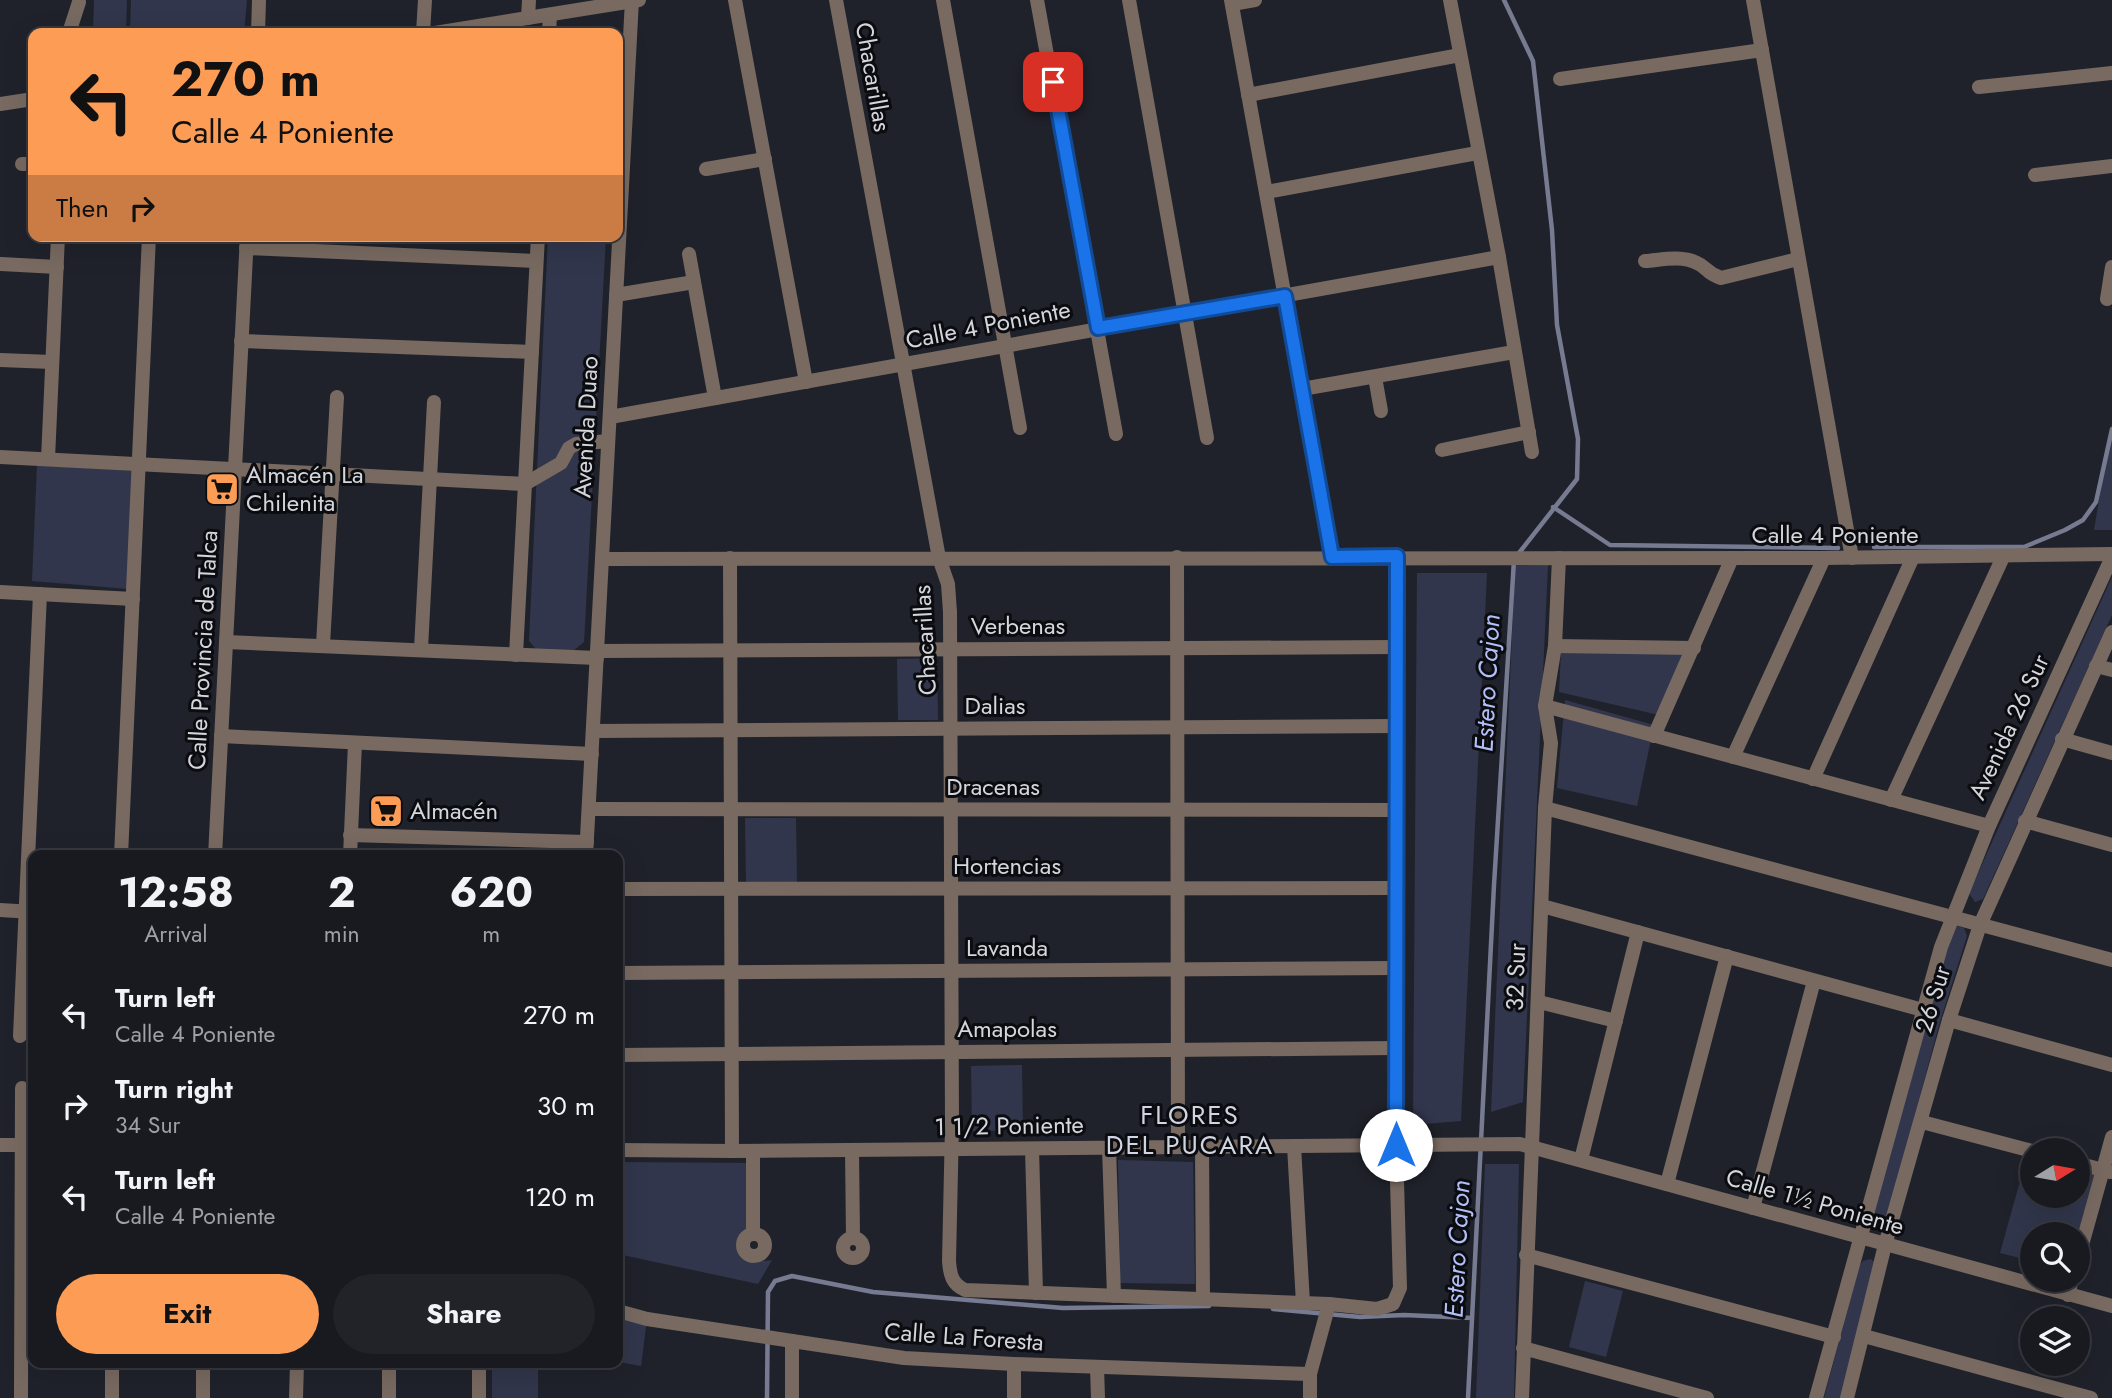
<!DOCTYPE html>
<html lang="en">
<head>
<meta charset="utf-8">
<style>
  :root { --surface:#181a20; --page:#212329; --text:#f1f3f6; --muted:#9fa1a5; --line:#36383e; --accent:#fd9c55 }
  body { margin:0; font-family:Jost,sans-serif; background:var(--page); color:var(--text); height:100vh; display:flex; flex-direction:column; font-size:26px; white-space:nowrap }
  * { box-sizing:border-box; margin:0 }
  p { font-size:23px; color:var(--muted) }
  .icon { flex:none; width:38px; height:38px; fill:none; stroke:currentColor; stroke-width:2; stroke-linecap:round; stroke-linejoin:round }
  .map { position:relative; flex:1; overflow:hidden }
  .sheet { position:absolute; left:28px; top:850px; width:595px; height:518px; display:flex; flex-direction:column; background:var(--surface); border-radius:14px; box-shadow:0 7px 28px #0002,0 0 0 2px var(--line) }
  .sheet>* { flex:none }
  .banner { position:absolute; left:28px; top:28px; width:595px; height:214px; border-radius:14px; box-shadow:0 7px 28px #0002,0 0 0 2px var(--line); background:#fd9c55; color:#111; overflow:hidden }
  .needle { width:46px; rotate:79deg }
  .buttons { position:absolute; left:2020px; top:1138px; display:grid; gap:14px }
  .buttons a { display:grid; place-items:center; width:70px; height:70px; border-radius:50%; background:var(--surface); box-shadow:0 7px 28px #0002,0 0 0 2px var(--line); font-size:35px }
  .pin { position:absolute; display:grid; place-items:center; width:60px; height:60px; color:#fff; margin:-30px; border-radius:14px; box-shadow:0 4px 10px #0006 }
  .me { position:absolute; width:77px; margin:-38px; rotate:0deg; stroke-linejoin:round; filter:drop-shadow(0 0 5px #0008) }
  .turn { display:flex; align-items:center; gap:24px; height:147px; padding:0 28px; font-size:32px }
  .turn .icon { width:91px; height:91px; stroke-width:2.5 }
  .turn b { display:block; font-size:49px; line-height:60px }
  .then { display:flex; align-items:center; height:66px; padding:0 28px; background:#0003; gap:14px; font-size:26px }
  .eta { display:flex; justify-content:space-evenly; align-items:center; height:119px; text-align:center }
  .eta b { font-size:42px; font-weight:700; line-height:49px }
  .button { display:flex; gap:14px; margin-top:auto; padding:14px 28px }
  .button a { flex:1; height:80px; border-radius:42px; background:var(--accent); color:#111; font-size:28px; font-weight:700; line-height:80px; text-align:center }
  .button a+a { background:var(--page); color:var(--text) }
  ul { padding:0; list-style:none }
  li { display:flex; align-items:center; gap:21px; height:91px; padding:0 28px }
  li div { flex:1 }
  li b { display:block; font-size:26px }
  li em { font-style:normal }
  .map>svg:first-child { display:block }
  .green { fill:#31364c }
  .lines { fill:none; stroke-linecap:round; stroke-linejoin:round }
  .stream { stroke:#767b92; stroke-width:4.5 }
  .minor { stroke:#786a61; stroke-width:14 }
  .tertiary { stroke:#786a61; stroke-width:14 }
  .route-casing { stroke:#114b97; stroke-width:18 }
  .route { stroke:#1a73e8; stroke-width:12 }
  .labels { text-anchor:middle; stroke-width:6; stroke-linejoin:round; paint-order:stroke }
  .street-label { font-size:24px; fill:#d4d6dc; stroke:#0b0c10 }
  .poi-label { font-size:24px; fill:#d4d6dc; stroke:#0b0c10; text-anchor:start }
  .water-label { font-size:26px; font-style:italic; fill:#b2bef6; stroke:#0b0c10 }
  .neighbourhood-label { font-size:26px; letter-spacing:2px; fill:#d1d4e1; stroke:#0b0c10 }
</style>
</head>
<body>
<div class="map">
<svg width="2112" height="1398" viewBox="0 0 2112 1398">
  <rect width="100%" height="100%" fill="#20222b"/>
  <g class="green">
    <path d="M94,0H127L126,33H93Z"/>
    <path d="M131,0H247L244,33H130Z"/>
    <path d="M548,236H606L584,642L573,651L536,649L529,641Z"/>
    <path d="M2112,423V530H2094Z"/>
    <path d="M37,465L134,471L128,589L32,581Z"/>
    <path d="M1548,565L1523,1102L1491,1112L1515,566Z"/>
    <path d="M1417,573H1487L1461,1121L1413,1125Z"/>
    <path d="M2112,577V615L1983,899L1975,902L1969,893Z"/>
    <path d="M1561,651L1685,652L1659,715L1559,692Z"/>
    <path d="M937,658L938,720H898L897,659Z"/>
    <path d="M1565,700L1654,725L1637,806L1557,788Z"/>
    <path d="M745,818H796L797,883H746Z"/>
    <path d="M1957,926L1964,928L1967,936L1939,1025L1886,1222C1882,1227 1876,1227 1873,1223L1872,1217L1953,927Z"/>
    <path d="M1022,1065L1023,1130L972,1131L971,1066Z"/>
    <path d="M2027,1156L2032,1157V1195H2077V1170L2096,1175L2077,1242V1234H2032V1261L2000,1253Z"/>
    <path d="M1118,1160L1193,1162L1195,1284L1120,1283Z"/>
    <path d="M618,1162L752,1163L749,1233L743,1239C743,1259 754,1263 772,1260L758,1284L618,1254Z"/>
    <path d="M1485,1164H1519L1514,1398H1476Z"/>
    <path d="M1871,1259L1874,1262L1841,1398H1824L1859,1267L1863,1261Z"/>
    <path d="M1585,1281L1623,1291L1606,1357L1569,1347Z"/>
    <path d="M624,1313L647,1319L641,1366L619,1362Z"/>
    <rect x="492" y="1363" width="46" height="35"/>
  </g>
  <g class="lines">
    <g class="stream">
      <path d="M1504,0L1533,61L1552,230L1557,325L1578,439L1577,479L1519,553"/>
      <path d="M1553,507L1610,545L1838,548"/>
      <path d="M1874,547H2024L2065,530L2083,520L2096,502L2112,429"/>
      <path d="M1273,1309L1360,1317L1404,1315L1472,1318"/>
      <path d="M767,1398L768,1292L775,1281L792,1276L873,1292L1063,1308L1209,1306"/>
      <path d="M1468,1398L1494,885L1514,560"/>
    </g>
    <g class="minor">
      <path d="M735,0L806,382"/>
      <path d="M836,0L939,558L948,584L950,612L952,1125L949,1261C950,1275 952,1284 965,1290L1329,1304L1377,1309L1393,1304L1400,1288L1396,1145L1397,556"/>
      <path d="M943,0L1020,428"/>
      <path d="M1037,0L1116,434"/>
      <path d="M1129,0L1207,438"/>
      <path d="M1231,0L1332,557"/>
      <path d="M1450,0L1499,257L1532,452"/>
      <path d="M1753,0L1852,558"/>
      <path d="M1232,4L1255,0"/>
      <path d="M528,18L529,0"/>
      <path d="M69,33L79,2"/>
      <path d="M258,33L259,0"/>
      <path d="M423,33L425,0"/>
      <path d="M549,33L550,15"/>
      <path d="M1560,79L1762,50"/>
      <path d="M1979,87L2112,73"/>
      <path d="M1248,95L1460,55"/>
      <path d="M22,164H33"/>
      <path d="M706,169L765,159"/>
      <path d="M2035,175L2112,166"/>
      <path d="M1266,192L1477,153"/>
      <path d="M246,248L536,261"/>
      <path d="M689,254L715,398"/>
      <path d="M1645,261C1661,260 1681,255 1697,263C1707,267 1706,273 1721,278L1798,259"/>
      <path d="M1,264L57,267"/>
      <path d="M616,295L694,282"/>
      <path d="M2107,299L2112,267"/>
      <path d="M241,341L532,352"/>
      <path d="M0,360L52,362"/>
      <path d="M1375,377L1381,411"/>
      <path d="M1302,389L1514,352"/>
      <path d="M610,417L1499,257"/>
      <path d="M1442,450L1529,432"/>
      <path d="M0,457L525,484L561,463L569,448L576,444L608,441"/>
      <path d="M48,459L58,236"/>
      <path d="M1177,557L1178,1147"/>
      <path d="M730,558L732,1151"/>
      <path d="M0,592L133,599"/>
      <path d="M226,642L597,658"/>
      <path d="M323,645L337,397"/>
      <path d="M1555,646L1694,648"/>
      <path d="M421,649L434,402"/>
      <path d="M597,651L1397,647"/>
      <path d="M516,655L538,236"/>
      <path d="M2096,666L2112,670"/>
      <path d="M1545,706L1989,826"/>
      <path d="M593,731L1397,726"/>
      <path d="M221,736L592,754"/>
      <path d="M1654,736L1732,558"/>
      <path d="M2062,739L2112,753"/>
      <path d="M1733,757L1824,558"/>
      <path d="M1813,779L1913,557"/>
      <path d="M1891,800L2003,557"/>
      <path d="M1545,808L2112,960"/>
      <path d="M589,809L1397,810"/>
      <path d="M2025,821L2112,845"/>
      <path d="M350,835L587,842"/>
      <path d="M121,856L149,236"/>
      <path d="M215,856L247,236"/>
      <path d="M350,856L355,743"/>
      <path d="M618,889L1397,888"/>
      <path d="M1542,906L1923,1010"/>
      <path d="M0,910L33,912"/>
      <path d="M618,973L1397,968"/>
      <path d="M1539,1002L1616,1021"/>
      <path d="M1949,1020L2112,1065"/>
      <path d="M20,1036L40,594"/>
      <path d="M618,1055L1396,1048"/>
      <path d="M1922,1122L2032,1151"/>
      <path d="M1294,1146L1303,1303"/>
      <path d="M1202,1147L1203,1298"/>
      <path d="M1109,1148L1114,1296"/>
      <path d="M1032,1149L1036,1293"/>
      <path d="M852,1150L853,1238"/>
      <path d="M1581,1160L1638,932"/>
      <path d="M2077,1163L2110,1172"/>
      <path d="M1667,1184L1727,956"/>
      <path d="M1753,1208L1814,981"/>
      <circle cx="754" cy="1245" r="11"/>
      <path d="M753,1234V1151"/>
      <circle cx="853" cy="1248" r="10"/>
      <path d="M1526,1255L1834,1337"/>
      <path d="M2077,1263L2112,1137"/>
      <path d="M2068,1295L2072,1279"/>
      <path d="M618,1311L647,1319L904,1358L1014,1364L1310,1374"/>
      <path d="M1864,1336L2091,1398"/>
      <path d="M792,1341V1398"/>
      <path d="M1523,1348L1707,1398"/>
      <path d="M203,1363V1398"/>
      <path d="M479,1363V1398"/>
      <path d="M1097,1367L1098,1398"/>
      <path d="M21,1398L22,1088"/>
      <path d="M112,1398V1363"/>
      <path d="M296,1398L297,1363"/>
      <path d="M389,1398V1363"/>
      <path d="M1014,1398V1364"/>
      <path d="M1310,1398V1374L1329,1304"/>
      <path d="M1522,1398L1532,1146"/>
    </g>
    <g class="tertiary">
      <path d="M435,33L639,0"/>
      <path d="M0,104L33,99"/>
      <path d="M602,559L1824,558L2112,554"/>
      <path d="M586,856L632,0"/>
      <path d="M0,1145H33"/>
      <path d="M1532,1146L1545,808L1551,743L1545,706L1555,646L1559,558"/>
      <path d="M618,1150L732,1151L1520,1144L2112,1306"/>
      <path d="M1816,1398L1941,947L1989,826L2112,557"/>
      <path d="M1847,1398L1885,1245L1949,1020L1980,925L2112,632"/>
    </g>
  </g>
  <g class="lines">
    <g class="route-casing">
      <path id="route" d="M1053,82L1098,328L1285,296L1332,557L1397,556L1396,1145"/>
    </g>
    <use href="#route" class="route"/>
  </g>
  <defs>
    <g id="supermarket-square" transform="scale(1.75)"><rect x="-9" y="-9" width="18" height="18" rx="4" fill="#fd9c55" stroke="#0b0c10"/><path d="M-6-5.5h2.5l.6 2H6L4.5 2H-2.5L-4.4-4H-6ZM-1.5 3.2a1.3 1.3 0 1 0 .1 0ZM3 3.2a1.3 1.3 0 1 0 .1 0Z" fill="#111"/></g>
  </defs>
  <g fill-rule="evenodd">
    <use href="#supermarket-square" x="222" y="489"/>
    <use href="#supermarket-square" x="386" y="811"/>
  </g>
  <g class="labels">
    <g class="street-label">
      <text transform="translate(873 77) rotate(80)" y="8">Chacarillas</text>
      <text transform="translate(988 325) rotate(-11)" y="8">Calle 4 Poniente</text>
      <text transform="translate(586 427) rotate(-87)" y="8">Avenida Duao</text>
      <text x="1835" y="543">Calle 4 Poniente</text>
      <text x="1018" y="634">Verbenas</text>
      <text transform="translate(925 640) rotate(-93)" y="8">Chacarillas</text>
      <text transform="translate(203 650) rotate(-87)" y="8">Calle Provincia de Talca</text>
      <text x="995" y="714">Dalias</text>
      <text transform="translate(2009 727) rotate(-65)" y="8">Avenida 26 Sur</text>
      <text x="993" y="795">Dracenas</text>
      <text x="1007" y="874">Hortencias</text>
      <text x="1007" y="956">Lavanda</text>
      <text transform="translate(1516 977) rotate(-88)" y="8">32 Sur</text>
      <text transform="translate(1933 999) rotate(-73)" y="8">26 Sur</text>
      <text x="1007" y="1037">Amapolas</text>
      <text transform="translate(1009 1126) rotate(-1)" y="8">1 1/2 Poniente</text>
      <text transform="translate(1815 1202) rotate(16)" y="8">Calle 1½ Poniente</text>
      <text transform="translate(964 1337) rotate(4)" y="8">Calle La Foresta</text>
    </g>
    <g class="poi-label">
      <text x="246" y="483">Almacén La<tspan x="246" dy="28">Chilenita</tspan></text>
      <text x="410" y="819">Almacén</text>
    </g>
    <g class="water-label">
      <text transform="translate(1487 683) rotate(-87)" y="9">Estero Cajon</text>
      <text transform="translate(1457 1249) rotate(-87)" y="9">Estero Cajon</text>
    </g>
    <g class="neighbourhood-label">
      <text x="1190" y="1124">FLORES<tspan x="1190" dy="30">DEL PUCARA</tspan></text>
    </g>
  </g>
</svg>
<div class="buttons">
<a><svg class="needle" viewBox="-14 -14 28 28"><path d="M0-13l5 13h-10z" fill="#e53935"/><path d="M0 13l5-13h-10z" fill="#9fa1a5"/></svg></a>
<a><svg class="icon" aria-label="search" viewBox="0 0 24 24"><circle cx="10" cy="10" r="6"/><path d="M15 15l6 6"/></svg></a>
<a><svg class="icon" aria-label="layers" viewBox="0 0 24 24"><path d="M12 4l9 5-9 5-9-5zM3 14l9 5 9-5"/></svg></a>
</div>
<div class="pin" style="left:1053px;top:82px;background:#d93025"><svg class="icon" aria-label="arrive" viewBox="0 0 24 24"><path d="M6 21V4h12l-3 4 3 4H6"/></svg></div>
<svg class="me" style="left:1396px;top:1145px" viewBox="-20 -20 40 40"><circle r="19" fill="#fff"/><path d="M0-13L10 11 0 6-10 11z" fill="#1a73e8"/></svg>
<div class="banner">
<div class="turn"><svg class="icon" aria-label="left" viewBox="0 0 24 24"><path d="M17 20v-9H6M10 6l-5 5 5 5"/></svg><div><b>270 m</b>Calle 4 Poniente</div></div>
<div class="then">Then<svg class="icon" aria-label="right" viewBox="0 0 24 24"><path d="M7 20v-9h11M14 6l5 5-5 5"/></svg></div>
</div>
<section class="sheet">
<div class="eta">
<div><b>12:58</b><p>Arrival</p></div>
<div><b>2</b><p>min</p></div>
<div><b>620</b><p>m</p></div>
</div>
<ul>
<li><svg class="icon" aria-label="left" viewBox="0 0 24 24"><path d="M17 20v-9H6M10 6l-5 5 5 5"/></svg><div><b>Turn left</b><p>Calle 4 Poniente</p></div><em>270 m</em></li>
<li><svg class="icon" aria-label="right" viewBox="0 0 24 24"><path d="M7 20v-9h11M14 6l5 5-5 5"/></svg><div><b>Turn right</b><p>34 Sur</p></div><em>30 m</em></li>
<li><svg class="icon" aria-label="left" viewBox="0 0 24 24"><path d="M17 20v-9H6M10 6l-5 5 5 5"/></svg><div><b>Turn left</b><p>Calle 4 Poniente</p></div><em>120 m</em></li>
</ul>
<div class="button"><a>Exit</a><a>Share</a></div>
</section>
</div>
</body>
</html>
